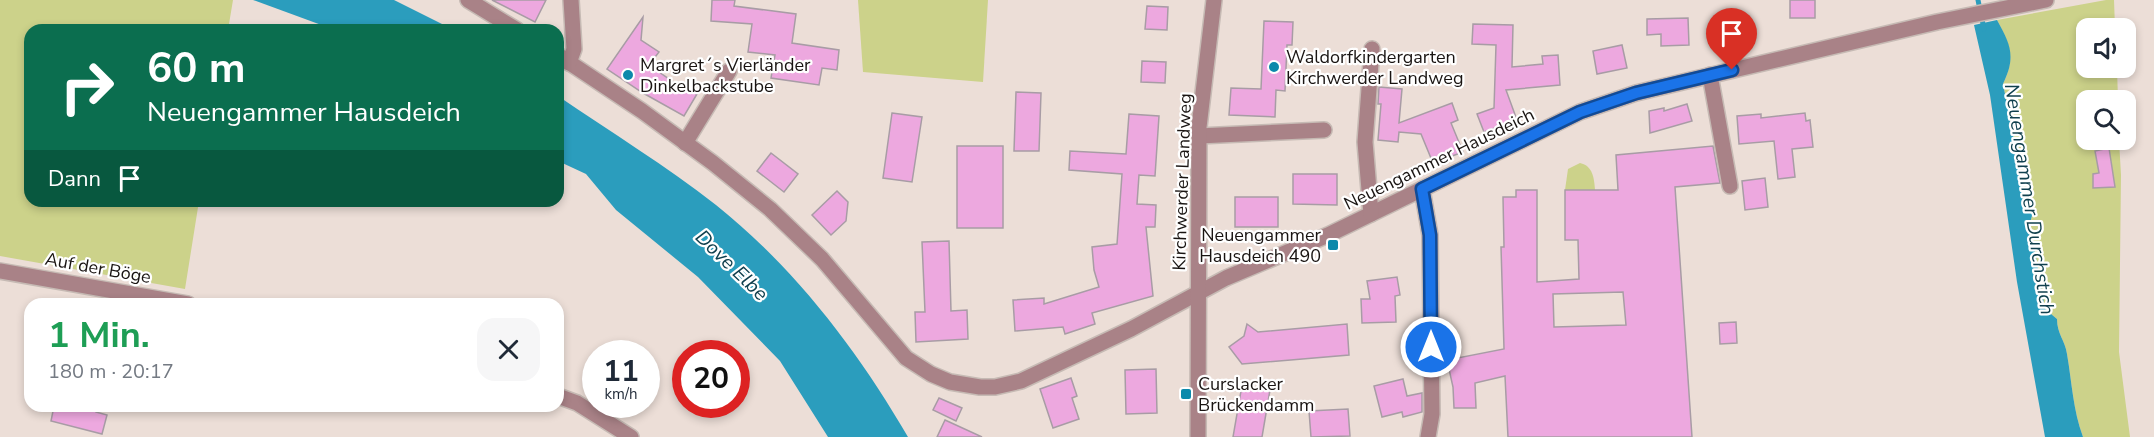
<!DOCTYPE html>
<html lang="de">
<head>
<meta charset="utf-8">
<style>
  :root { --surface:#fff; --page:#f6f6f7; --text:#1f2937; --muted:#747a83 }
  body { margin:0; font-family:"Nunito Sans",sans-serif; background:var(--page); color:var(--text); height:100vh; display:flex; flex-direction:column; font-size:22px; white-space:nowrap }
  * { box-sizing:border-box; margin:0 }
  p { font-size:20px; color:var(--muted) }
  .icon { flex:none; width:33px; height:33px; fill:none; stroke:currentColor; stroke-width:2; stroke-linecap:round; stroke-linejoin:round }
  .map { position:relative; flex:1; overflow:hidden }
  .details { position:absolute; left:24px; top:298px; width:540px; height:114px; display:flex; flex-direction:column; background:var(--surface); border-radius:18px; box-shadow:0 3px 9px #0003 }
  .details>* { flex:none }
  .guide { position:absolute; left:24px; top:24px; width:540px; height:183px; border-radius:18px; box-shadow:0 3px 9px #0003; background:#0b6e4f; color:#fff; overflow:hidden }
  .fabs { position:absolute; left:2076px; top:18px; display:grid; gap:12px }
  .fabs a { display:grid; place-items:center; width:60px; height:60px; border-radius:12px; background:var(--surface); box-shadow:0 3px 9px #0003; font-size:30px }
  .speed { position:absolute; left:582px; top:340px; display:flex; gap:12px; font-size:30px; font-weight:700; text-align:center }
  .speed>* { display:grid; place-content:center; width:78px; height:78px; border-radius:50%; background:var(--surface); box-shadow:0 3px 9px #0003; line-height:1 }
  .speed small { font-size:15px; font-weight:400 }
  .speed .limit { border:9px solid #d22; background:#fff; color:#111 }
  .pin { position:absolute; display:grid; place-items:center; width:51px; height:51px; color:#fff; margin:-62px -26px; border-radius:50% 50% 50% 0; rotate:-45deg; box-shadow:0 0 6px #0007 }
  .pin .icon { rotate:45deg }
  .me { position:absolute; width:66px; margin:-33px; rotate:0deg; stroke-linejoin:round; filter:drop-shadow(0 0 4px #0008) }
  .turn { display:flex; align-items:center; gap:21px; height:126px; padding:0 24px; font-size:27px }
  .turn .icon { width:78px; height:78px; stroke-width:2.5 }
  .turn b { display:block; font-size:42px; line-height:51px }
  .then { display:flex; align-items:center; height:57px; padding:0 24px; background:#0003; gap:12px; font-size:22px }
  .round { display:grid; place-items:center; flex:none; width:63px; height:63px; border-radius:18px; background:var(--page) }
  .summary { display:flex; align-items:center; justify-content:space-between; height:102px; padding:0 24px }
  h1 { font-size:36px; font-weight:700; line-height:45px; color:#1e9e55 }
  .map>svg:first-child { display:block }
  .green { fill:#ccd28a }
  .water { fill:#2b9dbd }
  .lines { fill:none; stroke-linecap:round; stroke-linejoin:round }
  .stream { stroke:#2b9dbd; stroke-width:5 }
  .building { fill:#eda8df; stroke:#a89ca5; stroke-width:1.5; fill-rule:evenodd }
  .minor-casing { stroke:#c6bab4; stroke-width:18 }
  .minor { stroke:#a98287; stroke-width:15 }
  .route-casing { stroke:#114b97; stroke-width:15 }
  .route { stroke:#1a73e8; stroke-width:10 }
  .poi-dot { fill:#0b89ab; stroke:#fff; stroke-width:2 }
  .labels { text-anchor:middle; stroke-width:4.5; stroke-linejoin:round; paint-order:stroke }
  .poi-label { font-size:18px; fill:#191412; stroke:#fff; text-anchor:start }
  .street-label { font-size:18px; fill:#191412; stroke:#fff }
  .water-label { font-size:20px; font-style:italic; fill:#10404e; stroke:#fff }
</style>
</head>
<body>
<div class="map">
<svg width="2154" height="437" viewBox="0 0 2154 437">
  <rect width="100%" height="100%" fill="#ecded7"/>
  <g class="green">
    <path d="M0,0H233L228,30H30V201H199L185,289L0,256Z"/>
    <path d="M858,0H988L983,82L863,72Z"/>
    <path d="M2106,0H2114L2115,28H2086V68H2117L2118,100H2086V140H2119L2121,175L2119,352L2130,437H2083C2073,410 2072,383 2067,354C2065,340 2057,334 2057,319L2045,309L2030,223L2033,212L2027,205L2003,84C2016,57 2010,45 1997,20Z"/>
    <path d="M1580,163C1593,166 1594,178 1595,190H1565L1568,169Z"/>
  </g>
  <g class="water">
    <path d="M253,0H394L454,30H335Z"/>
    <path d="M1997,20C2011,45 2016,57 2003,84L2027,205L2033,212L2030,223L2045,309L2057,319C2057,334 2065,340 2067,354C2072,383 2073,410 2083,437H2045L2017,282L1990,95L1974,25Z"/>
    <path d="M558,96C611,132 666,166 716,205C795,268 858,351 908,437H828L780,361L698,277L616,210L586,174L558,161Z"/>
  </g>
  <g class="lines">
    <path class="stream" d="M1978,0L1984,29"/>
  </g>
  <g class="building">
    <path d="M492,0H546L535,22Z"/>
    <path d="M712,0H735L734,6L796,14L792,43L839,50L837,70L822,68L819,85L771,78L775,55L748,52L752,24L711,21Z"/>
    <rect x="1790" y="0" width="25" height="18"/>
    <path d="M1147,6L1168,7L1167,30L1145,29Z"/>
    <path d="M643,17L641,40L659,52L649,65L675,83L697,94L684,116L643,93L607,69Z"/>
    <path d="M1688,18L1689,45L1661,46V34L1647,35V19Z"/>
    <path d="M1264,21L1293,22L1292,45H1287L1285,91L1276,90L1275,117L1229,115L1231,88L1261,89Z"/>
    <path d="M1473,24L1513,25L1512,67L1543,64L1542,56L1558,55L1560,85L1506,90L1517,120L1484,132L1477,114L1494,108L1496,45L1472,44Z"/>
    <path d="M1622,45L1627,68L1597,74L1593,51Z"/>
    <path d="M1142,61L1166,62L1165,83L1141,82Z"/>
    <path d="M1379,87L1402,89L1399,123L1452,103L1458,120L1451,123L1463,152L1433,163L1421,134L1399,132L1398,142L1378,140L1381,104H1378Z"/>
    <path d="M1016,92L1041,93L1039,151H1014Z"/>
    <path d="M1687,104L1692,121L1650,133L1649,111L1664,108V111Z"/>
    <path d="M892,113L922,117L912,182L883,178Z"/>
    <path d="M1805,113L1806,121L1810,120L1813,147L1792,149L1795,177L1778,179L1774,141L1739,144L1737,116L1761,114V118Z"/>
    <path d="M1129,114L1159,116L1155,176L1139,175L1137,204L1156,205L1155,227H1146L1153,296L1092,313L1095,324L1065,334L1063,327L1015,331L1013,300L1044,298V304L1099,287L1094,270L1092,247L1117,244L1122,174L1069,170L1070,151L1126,154Z"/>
    <rect x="957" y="146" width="46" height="82"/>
    <path d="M1713,146L1720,183L1675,187L1692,437H1508L1505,376L1475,383L1476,408H1454L1453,387L1447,360L1504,349L1501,247H1504L1503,197H1516V190H1537V282L1579,279L1578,240H1565V190H1618L1616,155ZM1623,292L1626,325L1554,327L1553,294Z"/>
    <path d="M2109,148L2115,187L2093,188V174L2099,173L2095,151Z"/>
    <path d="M771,153L798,174L784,192L757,171Z"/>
    <path d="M1293,174H1337V205L1293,204Z"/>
    <path d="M1765,178L1768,207L1745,210L1742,181Z"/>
    <path d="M837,191L848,202L846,221L831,235L812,215Z"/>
    <rect x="1235" y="197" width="43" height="30"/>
    <path d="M949,241L951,311L967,310L968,339L916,342L915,312H925L922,242Z"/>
    <path d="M1397,277L1400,295L1395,296L1396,322L1362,323L1361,299H1370L1367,281Z"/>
    <path d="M1736,322L1737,343L1720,344L1719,323Z"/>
    <path d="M1247,324L1258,332L1347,324L1349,355L1242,364L1229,347L1244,336Z"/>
    <path d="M1156,369L1157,413L1126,414L1125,370Z"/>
    <path d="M1071,378L1077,396L1072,398L1079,419L1053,428L1040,389Z"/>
    <path d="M1403,379L1407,396L1422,393V412L1403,417L1402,412L1382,417L1374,386Z"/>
    <path d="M1242,385L1270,390L1262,437H1233Z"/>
    <path d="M939,398L962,408L956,421L933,410Z"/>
    <path d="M54,406H98L96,412L107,415L102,434L51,421Z"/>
    <path d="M1348,409L1350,436L1311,437L1309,411Z"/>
    <path d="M945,420L982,437H937Z"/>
  </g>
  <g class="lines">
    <g class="minor-casing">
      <g id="minor">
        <path d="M468,0L517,30"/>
        <path d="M558,55L642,111L713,163L770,209L822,259L906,358L931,374L950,382L980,387H995L1021,381L1131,329L1226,278L1328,235L1580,112L1636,93L1937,22L2046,0"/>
        <path d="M569,63L574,49L571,0"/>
        <path d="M1710,75L1730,186"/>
        <path d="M1199,136L1324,130"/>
        <path d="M685,143L729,71"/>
        <path d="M1422,189L1430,235L1432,414L1428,437"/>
        <path d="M1371,214L1365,142L1372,49"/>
        <path d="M0,271L188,304"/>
        <path d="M558,396L577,403L631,437"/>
        <path d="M1198,437L1199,127L1214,0"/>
      </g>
    </g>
    <use href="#minor" class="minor"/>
  </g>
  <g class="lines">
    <g class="route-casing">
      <path id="route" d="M1431,347L1430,235L1422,189L1580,112L1636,93L1732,70"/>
    </g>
    <use href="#route" class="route"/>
  </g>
  <g class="poi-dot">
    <circle cx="1274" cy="67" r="6"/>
    <circle cx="628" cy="75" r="6"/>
    <rect x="1327" y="239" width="12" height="12" rx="3"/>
    <rect x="1180" y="388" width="12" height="12" rx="3"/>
  </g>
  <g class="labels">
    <g class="poi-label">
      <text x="1286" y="63">Waldorfkindergarten<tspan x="1286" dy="21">Kirchwerder Landweg</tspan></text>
      <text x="640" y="71">Margret´s Vierländer<tspan x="640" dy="21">Dinkelbackstube</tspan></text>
      <text x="1321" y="241" text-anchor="end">Neuengammer<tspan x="1321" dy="21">Hausdeich 490</tspan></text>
      <text x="1198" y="390">Curslacker<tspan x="1198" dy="21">Brückendamm</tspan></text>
    </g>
    <g class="street-label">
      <text transform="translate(1439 159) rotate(-26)" y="6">Neuengammer Hausdeich</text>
      <text transform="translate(1182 182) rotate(-88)" y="6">Kirchwerder Landweg</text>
      <text transform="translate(98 268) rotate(10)" y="6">Auf der Böge</text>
    </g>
    <g class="water-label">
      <text transform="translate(2030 199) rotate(81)" y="7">Neuengammer Durchstich</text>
      <text transform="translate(732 265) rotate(44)" y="7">Dove Elbe</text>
    </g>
  </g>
</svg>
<div class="fabs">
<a><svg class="icon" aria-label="sound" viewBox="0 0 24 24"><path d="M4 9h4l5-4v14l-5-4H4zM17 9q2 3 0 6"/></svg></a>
<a><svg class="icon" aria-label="search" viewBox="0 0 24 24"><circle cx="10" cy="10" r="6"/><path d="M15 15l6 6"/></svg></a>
</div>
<div class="speed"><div>11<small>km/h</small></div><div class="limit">20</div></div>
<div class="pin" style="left:1732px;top:70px;background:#d93025"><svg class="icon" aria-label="arrive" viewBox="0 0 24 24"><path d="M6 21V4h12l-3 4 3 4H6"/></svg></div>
<svg class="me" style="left:1431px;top:347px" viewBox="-20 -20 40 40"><circle r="17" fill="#1a73e8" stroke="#fff" stroke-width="3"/><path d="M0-11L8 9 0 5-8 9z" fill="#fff"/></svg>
<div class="guide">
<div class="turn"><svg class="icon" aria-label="right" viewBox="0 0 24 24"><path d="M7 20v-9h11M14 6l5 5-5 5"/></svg><div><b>60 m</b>Neuengammer Hausdeich</div></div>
<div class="then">Dann<svg class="icon" aria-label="arrive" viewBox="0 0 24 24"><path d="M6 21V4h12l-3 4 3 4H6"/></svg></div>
</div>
<section class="details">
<div class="summary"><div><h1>1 Min.</h1><p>180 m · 20:17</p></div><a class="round"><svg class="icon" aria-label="close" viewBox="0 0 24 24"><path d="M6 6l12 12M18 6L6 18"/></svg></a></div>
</section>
</div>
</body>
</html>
